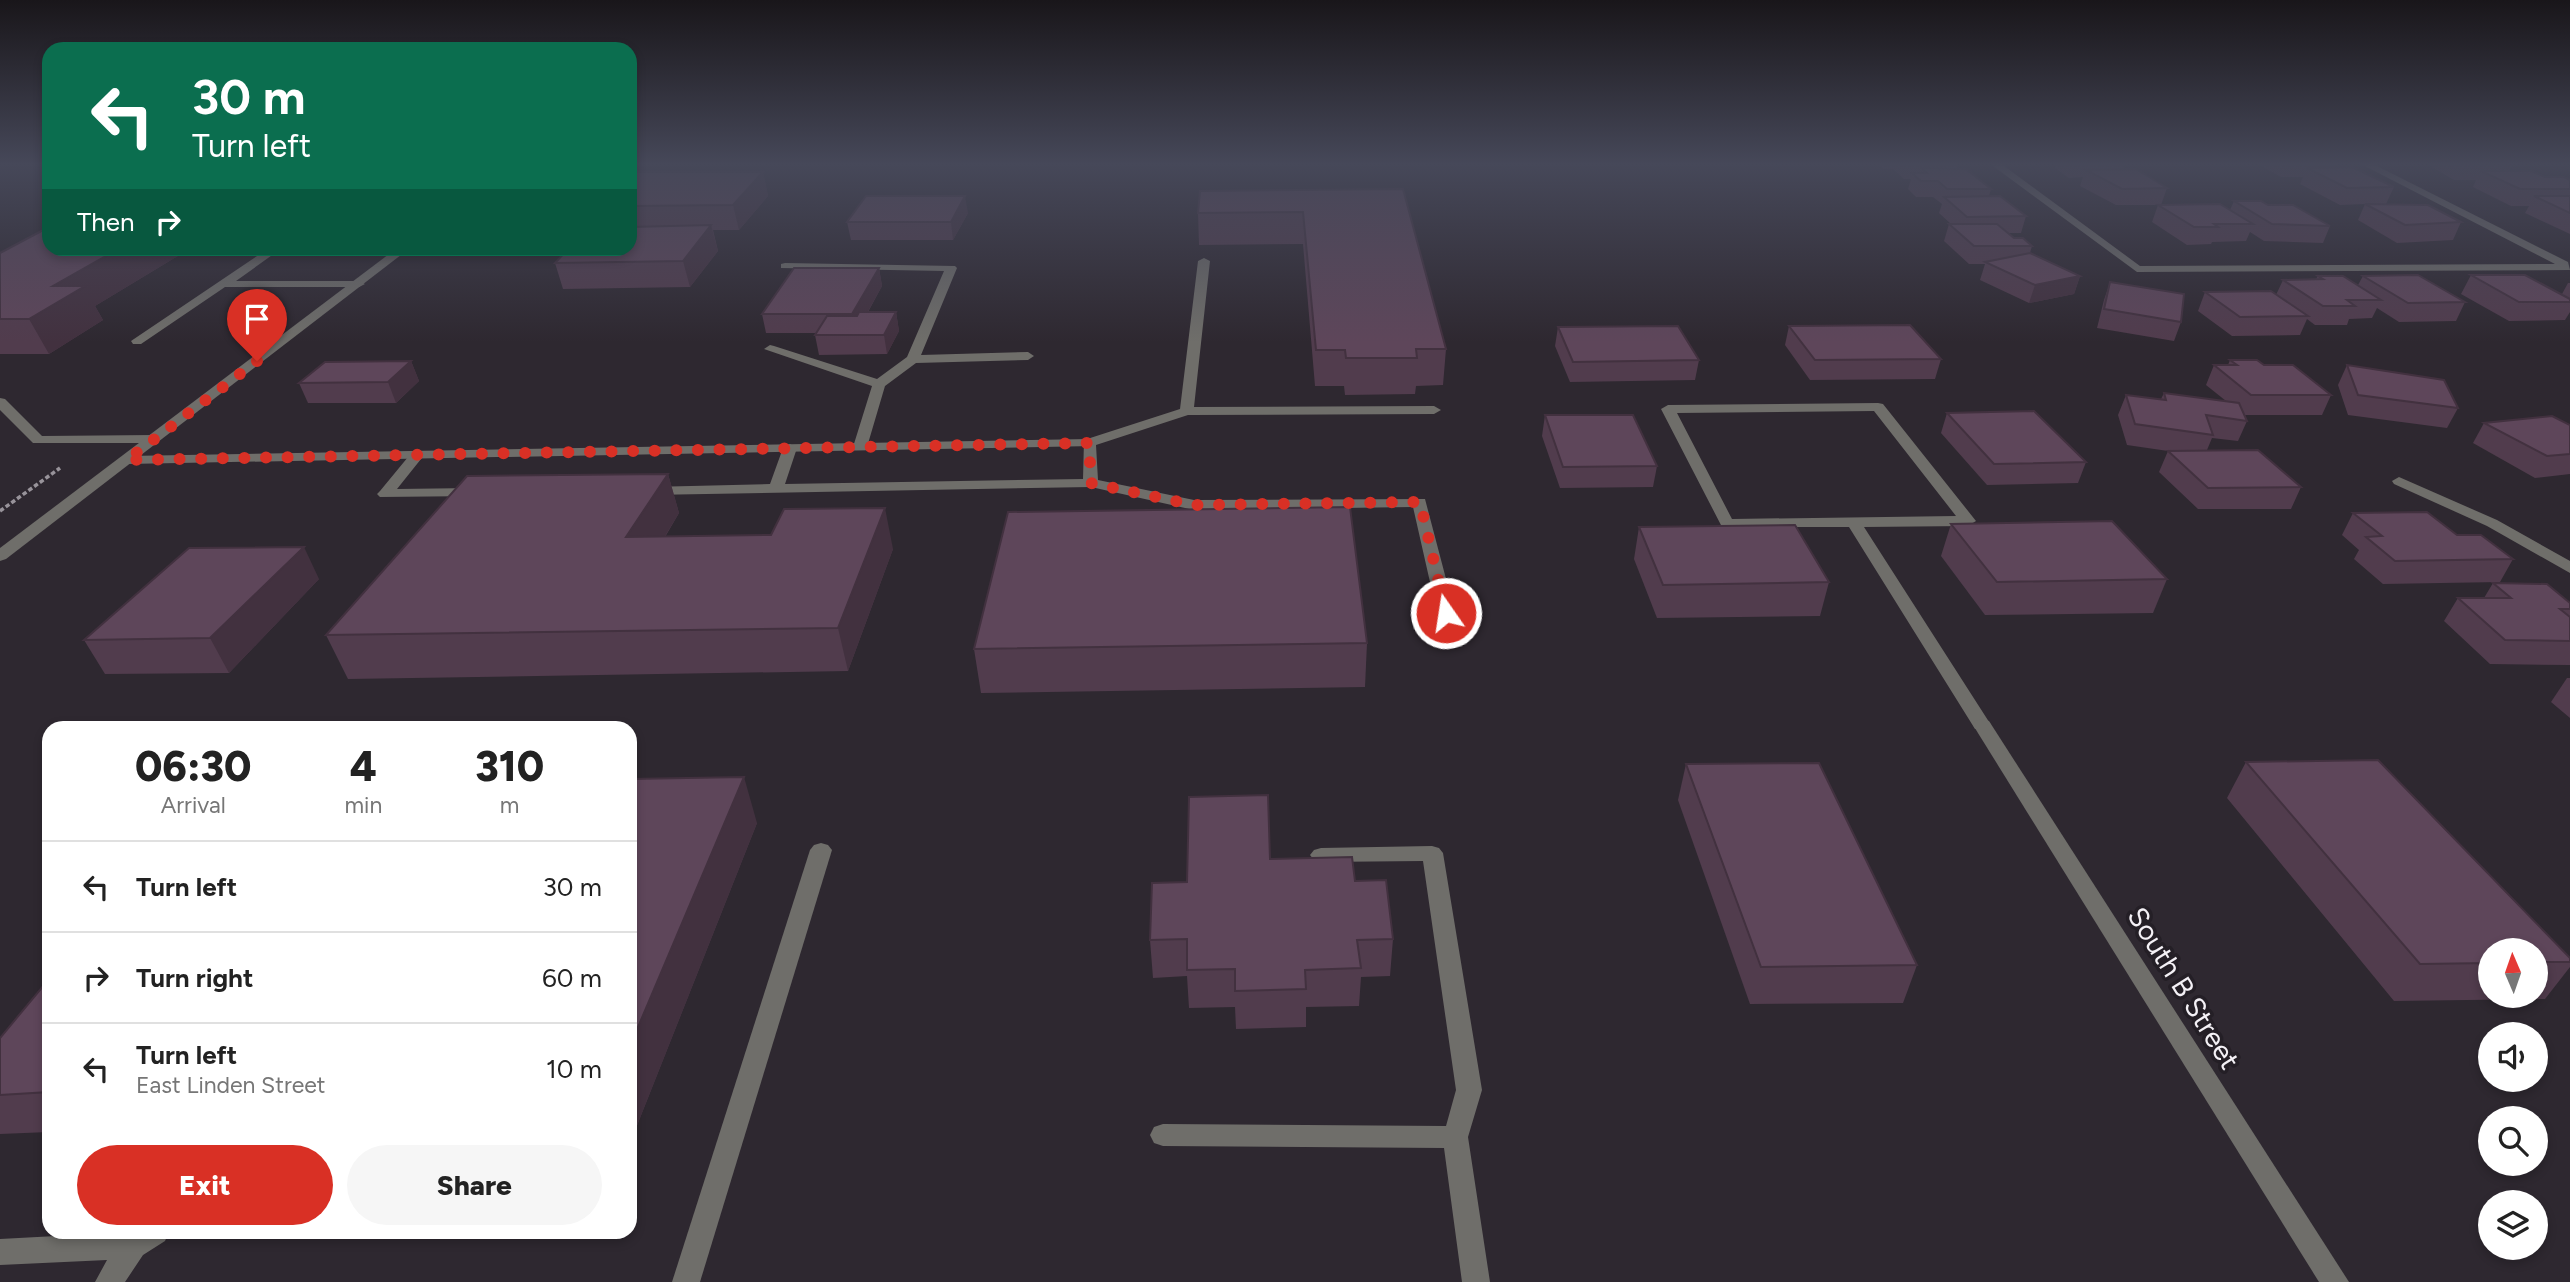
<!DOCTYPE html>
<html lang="en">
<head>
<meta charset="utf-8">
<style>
  :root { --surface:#fff; --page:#f6f6f6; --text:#222; --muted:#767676; --line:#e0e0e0; --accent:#d93025 }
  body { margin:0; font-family:Figtree,sans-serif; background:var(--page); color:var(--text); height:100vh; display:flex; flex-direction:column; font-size:26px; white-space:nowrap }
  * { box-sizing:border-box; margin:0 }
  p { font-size:23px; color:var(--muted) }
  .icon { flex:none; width:38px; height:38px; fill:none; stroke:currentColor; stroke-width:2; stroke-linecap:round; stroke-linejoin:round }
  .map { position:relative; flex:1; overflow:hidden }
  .side { position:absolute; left:42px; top:721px; width:595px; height:518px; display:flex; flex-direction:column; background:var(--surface); border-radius:21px; box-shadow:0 4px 10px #0003 }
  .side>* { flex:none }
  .hud { position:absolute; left:42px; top:42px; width:595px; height:214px; border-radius:21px; box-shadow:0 4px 10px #0003; background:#0b6e4f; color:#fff; overflow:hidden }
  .needle { width:46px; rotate:358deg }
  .fabs { position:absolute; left:2478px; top:938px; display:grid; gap:14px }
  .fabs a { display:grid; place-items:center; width:70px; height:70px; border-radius:50%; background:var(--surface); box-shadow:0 4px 10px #0003; font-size:35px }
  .pin { position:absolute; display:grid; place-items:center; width:60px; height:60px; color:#fff; margin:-72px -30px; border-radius:50% 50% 50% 0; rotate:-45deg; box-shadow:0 0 7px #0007 }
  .pin .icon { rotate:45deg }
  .me { position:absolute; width:77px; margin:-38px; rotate:347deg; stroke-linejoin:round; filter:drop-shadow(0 0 5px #0008) }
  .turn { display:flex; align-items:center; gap:24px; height:147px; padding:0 35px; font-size:32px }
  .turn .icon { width:91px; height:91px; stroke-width:2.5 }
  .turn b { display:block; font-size:49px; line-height:60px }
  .then { display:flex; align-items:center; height:66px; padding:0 35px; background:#0003; gap:14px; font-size:26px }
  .eta { display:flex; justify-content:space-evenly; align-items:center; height:119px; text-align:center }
  .eta b { font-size:42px; font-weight:800; line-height:49px }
  .cta { display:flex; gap:14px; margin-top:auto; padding:14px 35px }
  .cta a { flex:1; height:80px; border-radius:42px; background:var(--accent); color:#fff; font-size:28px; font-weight:800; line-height:80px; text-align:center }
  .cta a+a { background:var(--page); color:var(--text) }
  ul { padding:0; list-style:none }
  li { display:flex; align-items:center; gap:21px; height:91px; padding:0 35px; border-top:2px solid var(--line) }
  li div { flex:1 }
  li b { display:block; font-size:26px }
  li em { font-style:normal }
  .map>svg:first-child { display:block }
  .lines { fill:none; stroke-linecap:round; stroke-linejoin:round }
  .path { stroke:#98939a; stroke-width:3.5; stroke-dasharray:4.5 2.5; stroke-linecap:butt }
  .service { fill:#6f6e6a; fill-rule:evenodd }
  .minor { fill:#6f6e6a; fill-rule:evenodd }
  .tertiary { fill:#6f6e6a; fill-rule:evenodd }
  .wall { fill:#513c4d; fill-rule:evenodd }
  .shaded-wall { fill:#42313f }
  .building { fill:#5e465a; stroke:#42313f; stroke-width:2 }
  .route { stroke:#d93025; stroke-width:12; stroke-dasharray:0 21.6 }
  .labels { text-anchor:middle; stroke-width:7; stroke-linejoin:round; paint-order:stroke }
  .near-street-label { font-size:28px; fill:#f4f1f6; stroke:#241f26 }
</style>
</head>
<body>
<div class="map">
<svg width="2570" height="1282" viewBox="0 0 2570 1282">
  <rect width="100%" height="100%" fill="#2e2830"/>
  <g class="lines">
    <path class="path" d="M0,511L60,468"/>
    <g class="service">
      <path d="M269,248H282L236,281H359L365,284L359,287H225L141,344H133L131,341Z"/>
      <path d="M1204,258L1210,261L1194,407L1434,406L1441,410L1434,414L1188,415L1096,445L1098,480L1194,500L1425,499L1455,613L1452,617L1446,618L1437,613L1413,507L1194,510L1091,487L649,495L642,491L649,487L770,484L783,448L790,444L797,448L785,484L1083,479L1084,440L1180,409L1198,261Z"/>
      <path d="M785,263L955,266L957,268L921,355L1028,352L1034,356L1028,360L916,363L885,386L867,447L865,450H855L853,447L872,386L764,349L770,345L774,346L877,379L907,357L944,271L781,268V264Z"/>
      <path d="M0,398L5,399L42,436L154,435L161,439L154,443H33L0,410Z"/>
      <path d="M1878,403L1883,404L1976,521L1968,526L1864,527L1991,725L1989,729H1975L1849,527H1722L1661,409L1668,405ZM1874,411L1956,516L1732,519L1677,413Z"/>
      <path d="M418,450L425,454L397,489L474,488L479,490L482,493L479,496L380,497L377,494L380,491L413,451Z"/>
      <path d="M821,843L828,845L832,850L700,1282H672L810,850L814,845Z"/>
      <path d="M1432,846L1439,848L1443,853L1482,1090L1468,1137L1490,1282H1462L1444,1148L1163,1146L1154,1143L1150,1135L1154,1127L1163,1124L1446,1126L1456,1090L1423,861L1321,862L1314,860L1310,855L1314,850L1321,848Z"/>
      <path d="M131,1232H169L165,1241L143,1255L125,1282H95L107,1260L0,1265V1239Z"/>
    </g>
    <g class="minor">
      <path d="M1989,163H2000L2140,266L2555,264L2359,163H2371L2568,262L2570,270L2137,272Z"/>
      <path d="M1089,439L1096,443L1094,446L127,464L120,460L127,456Z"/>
      <path d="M2399,477L2497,520L2570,561V573L2487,526L2394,484L2392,481Z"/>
      <path d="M1982,719L1989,721L2349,1282H2319L1973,725L1975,721Z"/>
    </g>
    <path class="tertiary" d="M397,248H410L6,559L0,561V548Z"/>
  </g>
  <g class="wall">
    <path d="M1876,163H1958L1956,169L1991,189L1989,196L2026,216L2021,233H2008L2014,238L2032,246L2030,253L2080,276L2074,294L2029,303L1980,280L1985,264H1969L1944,241L1949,224H1951L1939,213L1942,204L1933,197H1916L1908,189L1911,179H1904L1893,169H1883Z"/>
    <path d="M2054,163H2126L2123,169L2167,188L2161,205H2116L2080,186L2083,177L2069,178L2055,168L2056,164Z"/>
    <path d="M2256,163H2336L2334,168L2394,187L2386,204L2461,222L2453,240L2397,243L2358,220L2365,204L2340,205L2300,184L2303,177H2281Z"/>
    <path d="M2425,163H2510L2513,164L2509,171L2545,177L2570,180V234L2525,213L2529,206H2511L2473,187L2476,180H2454Z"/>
    <path d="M630,172H763L768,196L739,230H713L718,251L690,287L563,289L555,263L630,248Z"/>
    <path d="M1403,189L1446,349L1443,385L1416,386L1415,394L1345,395L1344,386H1315L1303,244L1199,245L1198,213Z"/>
    <path d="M2234,201L2268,205L2330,226L2323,243L2264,241L2250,232L2246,241L2212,242L2211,244L2187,245L2152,222L2158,205L2230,210Z"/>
    <path d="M968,213L953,240H851L847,222Z"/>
    <path d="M49,248H191L95,306L103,320L49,354H0V253Z"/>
    <path d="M879,268L882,286L868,312H896L899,331L887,354L819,355L815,335L817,333H766L762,314Z"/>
    <path d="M2471,275L2562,294L2568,283H2570V312L2565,320L2509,321L2461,294Z"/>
    <path d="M2318,276L2358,285L2363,276L2465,302L2456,321L2399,322L2377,308L2372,318L2349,319L2347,325H2315L2307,319L2300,335L2232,336L2198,311L2205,292L2276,295L2283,280L2316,279Z"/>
    <path d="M2110,282L2181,322L2174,341L2097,328L2104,300Z"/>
    <path d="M1789,326L1941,359L1935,379L1810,380L1785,345Z"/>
    <path d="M1558,327L1699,360L1695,380L1570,382L1555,346Z"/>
    <path d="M2230,360L2264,365L2331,395L2322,415H2245L2247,421L2238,441L2212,438L2207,450L2301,487L2291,509H2198L2159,472L2168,451L2127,445L2118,415L2126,395L2161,399L2164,393L2226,401L2206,385L2214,365H2228Z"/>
    <path d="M411,361L419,381L396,403H308L299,383Z"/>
    <path d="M2347,365L2458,408L2447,428L2348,415L2338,385Z"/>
    <path d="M1947,413L2086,462L2078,483L1987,485L1941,433Z"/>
    <path d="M1545,415L1657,466L1653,487L1560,488L1542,436Z"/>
    <path d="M2484,423L2570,425V474L2535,478L2473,443Z"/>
    <path d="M668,474L679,513L665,537L893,549L848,671L348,679L326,635Z"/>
    <path d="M2353,513L2457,535L2513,559L2500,582L2383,584L2354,559L2359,550L2342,535Z"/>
    <path d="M1951,524L2167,579L2153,613L1985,615L1941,556Z"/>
    <path d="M1639,527L1829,582L1820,616L1657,618L1634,559Z"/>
    <path d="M319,579L229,673L105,674L84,640Z"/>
    <path d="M2493,583L2570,603V665L2490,664L2444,621L2458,598H2484Z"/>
    <path d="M1367,643L1365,687L981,693L974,649Z"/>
    <path d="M2567,678H2570V718L2551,702Z"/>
    <path d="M2246,762L2570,958V967L2545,999L2394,1001L2227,798ZM2490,950H2536V996H2490Z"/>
    <path d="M1686,764L1917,965L1903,1003L1750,1004L1678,800Z"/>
    <path d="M630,779L757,823L634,1133H630Z"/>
    <path d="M1270,859L1355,881L1393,939L1390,976L1361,977L1359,1006L1306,1007V1027L1236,1029L1235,1007L1189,1008L1187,976L1153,978L1150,940L1187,882Z"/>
    <path d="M49,979V1132L0,1134V1038Z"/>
  </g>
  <g class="shaded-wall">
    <path d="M763,172L768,196L739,230L733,205Z"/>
    <path d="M965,196L968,213L953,240L951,222Z"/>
    <path d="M711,225L718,251L690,287L683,261Z"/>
    <path d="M120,248H191L95,306L103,320L49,354L29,319L53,286Z"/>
    <path d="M879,268L882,286L856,333L852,314Z"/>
    <path d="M2080,276L2074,294L2029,303L2035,285Z"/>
    <path d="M896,312L899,331L887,354L884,335Z"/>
    <path d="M411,361L419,381L396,403L388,382Z"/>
    <path d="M668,474L679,513L639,579L626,537Z"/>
    <path d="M885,508L893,549L848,671L838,628Z"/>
    <path d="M304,547L319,579L229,673L210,638Z"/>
    <path d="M744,777L757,823L634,1133L630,1123V1046Z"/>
  </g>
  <g class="building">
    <path d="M2459,163H2510L2513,164H2462Z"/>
    <path d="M2352,167L2394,187L2347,188L2307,168Z"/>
    <path d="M1922,168L1966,169L1991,189H1947L1938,181H1921L1912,173H1927Z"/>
    <path d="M2136,169L2167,188L2122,189L2086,170Z"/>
    <path d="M2481,171H2531L2545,177H2564L2570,180V189H2520Z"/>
    <path d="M630,172H763L733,205L630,206Z"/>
    <path d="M1403,189L1446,349H1416L1417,358H1346L1345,350H1316L1303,212L1198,213L1200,191Z"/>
    <path d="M866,196H965L951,222H847Z"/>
    <path d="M2000,196L2026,216L1967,217L1944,197Z"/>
    <path d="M2534,196H2570V213Z"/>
    <path d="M2234,201H2261L2268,205H2293L2330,226L2272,224Z"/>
    <path d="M2220,204L2253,224H2214L2218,227H2194L2158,205Z"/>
    <path d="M2365,204L2428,205L2461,222L2405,225Z"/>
    <path d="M1949,224H1997L2014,238H2023L2032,246H1974Z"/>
    <path d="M711,225L683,261L555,263L569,248H630V227Z"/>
    <path d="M49,227V248H120L53,286H85L29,319H0V253Z"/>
    <path d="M2030,253L2080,276L2035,285L1985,262Z"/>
    <path d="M794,268H879L852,314H762Z"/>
    <path d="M2418,275L2465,302L2408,303L2363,276Z"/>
    <path d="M2471,275H2525L2570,299V302H2519Z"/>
    <path d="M2318,276H2343L2381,300H2347L2355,306H2323L2283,280L2323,279Z"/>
    <path d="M2110,282L2184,294L2181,322L2104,309Z"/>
    <path d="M2271,291L2308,316L2240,317L2205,292Z"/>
    <path d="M859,312H896L884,335H815L827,316H857Z"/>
    <path d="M1910,325L1941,359L1815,360L1789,326Z"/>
    <path d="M1678,326L1699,360L1573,362L1558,327Z"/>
    <path d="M2230,360H2257L2264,365H2293L2331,395H2251L2214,365H2237Z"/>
    <path d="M411,361L388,382L299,383L325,362Z"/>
    <path d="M2347,365L2444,380L2458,408L2358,395Z"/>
    <path d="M2164,393L2239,403L2247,421L2206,415L2213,435L2135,424L2126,395L2166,400Z"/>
    <path d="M2034,411L2086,462L1994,464L1947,413Z"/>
    <path d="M1545,415H1633L1657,466L1563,467Z"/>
    <path d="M2552,416L2570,425V454L2547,456L2484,423Z"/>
    <path d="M2258,450L2301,487L2208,488L2168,451Z"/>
    <path d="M668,474L626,537L771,535L784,509L885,508L838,628L326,635L467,476Z"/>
    <path d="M1350,507L1367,643L974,649L1008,512Z"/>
    <path d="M2427,512L2457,535H2481L2513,559L2395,561L2366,537L2382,536L2353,513Z"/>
    <path d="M2112,521L2167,579L1997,582L1951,524Z"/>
    <path d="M1795,525L1829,582L1663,585L1639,527Z"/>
    <path d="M304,547L210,638L84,640L189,548Z"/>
    <path d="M2493,583L2547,584L2570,603V609H2560L2570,617V641L2505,640L2458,598H2511Z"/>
    <path d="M2378,760L2570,958V962H2536V950H2490V963L2420,964L2246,762Z"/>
    <path d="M1819,763L1917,965L1761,967L1686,764Z"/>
    <path d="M744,777L630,1046V779Z"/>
    <path d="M1268,795L1270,859L1352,857L1355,881L1386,880L1393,939L1357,940L1361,968L1305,970L1306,989L1235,991V969L1187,970V939L1150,940L1152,883L1187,882L1189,797Z"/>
    <path d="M49,979V1092L0,1095V1038Z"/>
  </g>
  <linearGradient id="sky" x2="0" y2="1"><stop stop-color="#19161a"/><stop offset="0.48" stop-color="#464859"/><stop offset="1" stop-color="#464859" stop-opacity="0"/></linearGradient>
  <rect width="2570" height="342" fill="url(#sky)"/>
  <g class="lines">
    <path class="route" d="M257,361L127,460L1089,443L1091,483L1194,505L1420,502L1446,613"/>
  </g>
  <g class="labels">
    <g class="near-street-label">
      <text transform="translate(2184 988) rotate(58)" y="10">South B Street</text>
    </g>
  </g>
</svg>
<div class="fabs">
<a><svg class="needle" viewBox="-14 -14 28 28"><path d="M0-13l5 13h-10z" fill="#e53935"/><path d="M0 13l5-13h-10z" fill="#767676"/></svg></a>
<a><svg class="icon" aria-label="sound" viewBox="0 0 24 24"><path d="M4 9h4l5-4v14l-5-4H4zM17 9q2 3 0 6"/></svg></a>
<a><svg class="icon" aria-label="search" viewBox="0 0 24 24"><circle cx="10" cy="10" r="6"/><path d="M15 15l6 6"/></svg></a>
<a><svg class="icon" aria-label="layers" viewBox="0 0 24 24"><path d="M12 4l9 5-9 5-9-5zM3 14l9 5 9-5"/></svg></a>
</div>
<div class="pin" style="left:257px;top:361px;background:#d93025"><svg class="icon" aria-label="arrive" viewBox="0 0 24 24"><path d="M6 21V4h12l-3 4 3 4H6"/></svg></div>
<svg class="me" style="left:1446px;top:613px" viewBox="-20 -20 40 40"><circle r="17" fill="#d93025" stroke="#fff" stroke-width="3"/><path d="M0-11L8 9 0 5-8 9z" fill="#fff"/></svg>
<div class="hud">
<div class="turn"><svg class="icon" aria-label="left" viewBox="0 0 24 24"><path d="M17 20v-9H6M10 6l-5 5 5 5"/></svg><div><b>30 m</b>Turn left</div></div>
<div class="then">Then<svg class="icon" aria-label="right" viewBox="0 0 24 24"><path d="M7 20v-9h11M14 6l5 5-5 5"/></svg></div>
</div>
<section class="side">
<div class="eta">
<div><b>06:30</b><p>Arrival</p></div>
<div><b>4</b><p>min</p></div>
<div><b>310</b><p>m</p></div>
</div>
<ul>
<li><svg class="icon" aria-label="left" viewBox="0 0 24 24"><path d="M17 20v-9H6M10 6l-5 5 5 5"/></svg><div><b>Turn left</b></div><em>30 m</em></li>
<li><svg class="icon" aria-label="right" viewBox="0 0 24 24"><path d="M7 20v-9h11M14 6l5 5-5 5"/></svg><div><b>Turn right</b></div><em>60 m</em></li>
<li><svg class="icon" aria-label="left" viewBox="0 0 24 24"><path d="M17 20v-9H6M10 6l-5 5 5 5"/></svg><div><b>Turn left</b><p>East Linden Street</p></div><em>10 m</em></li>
</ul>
<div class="cta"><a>Exit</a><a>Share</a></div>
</section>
</div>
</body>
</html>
